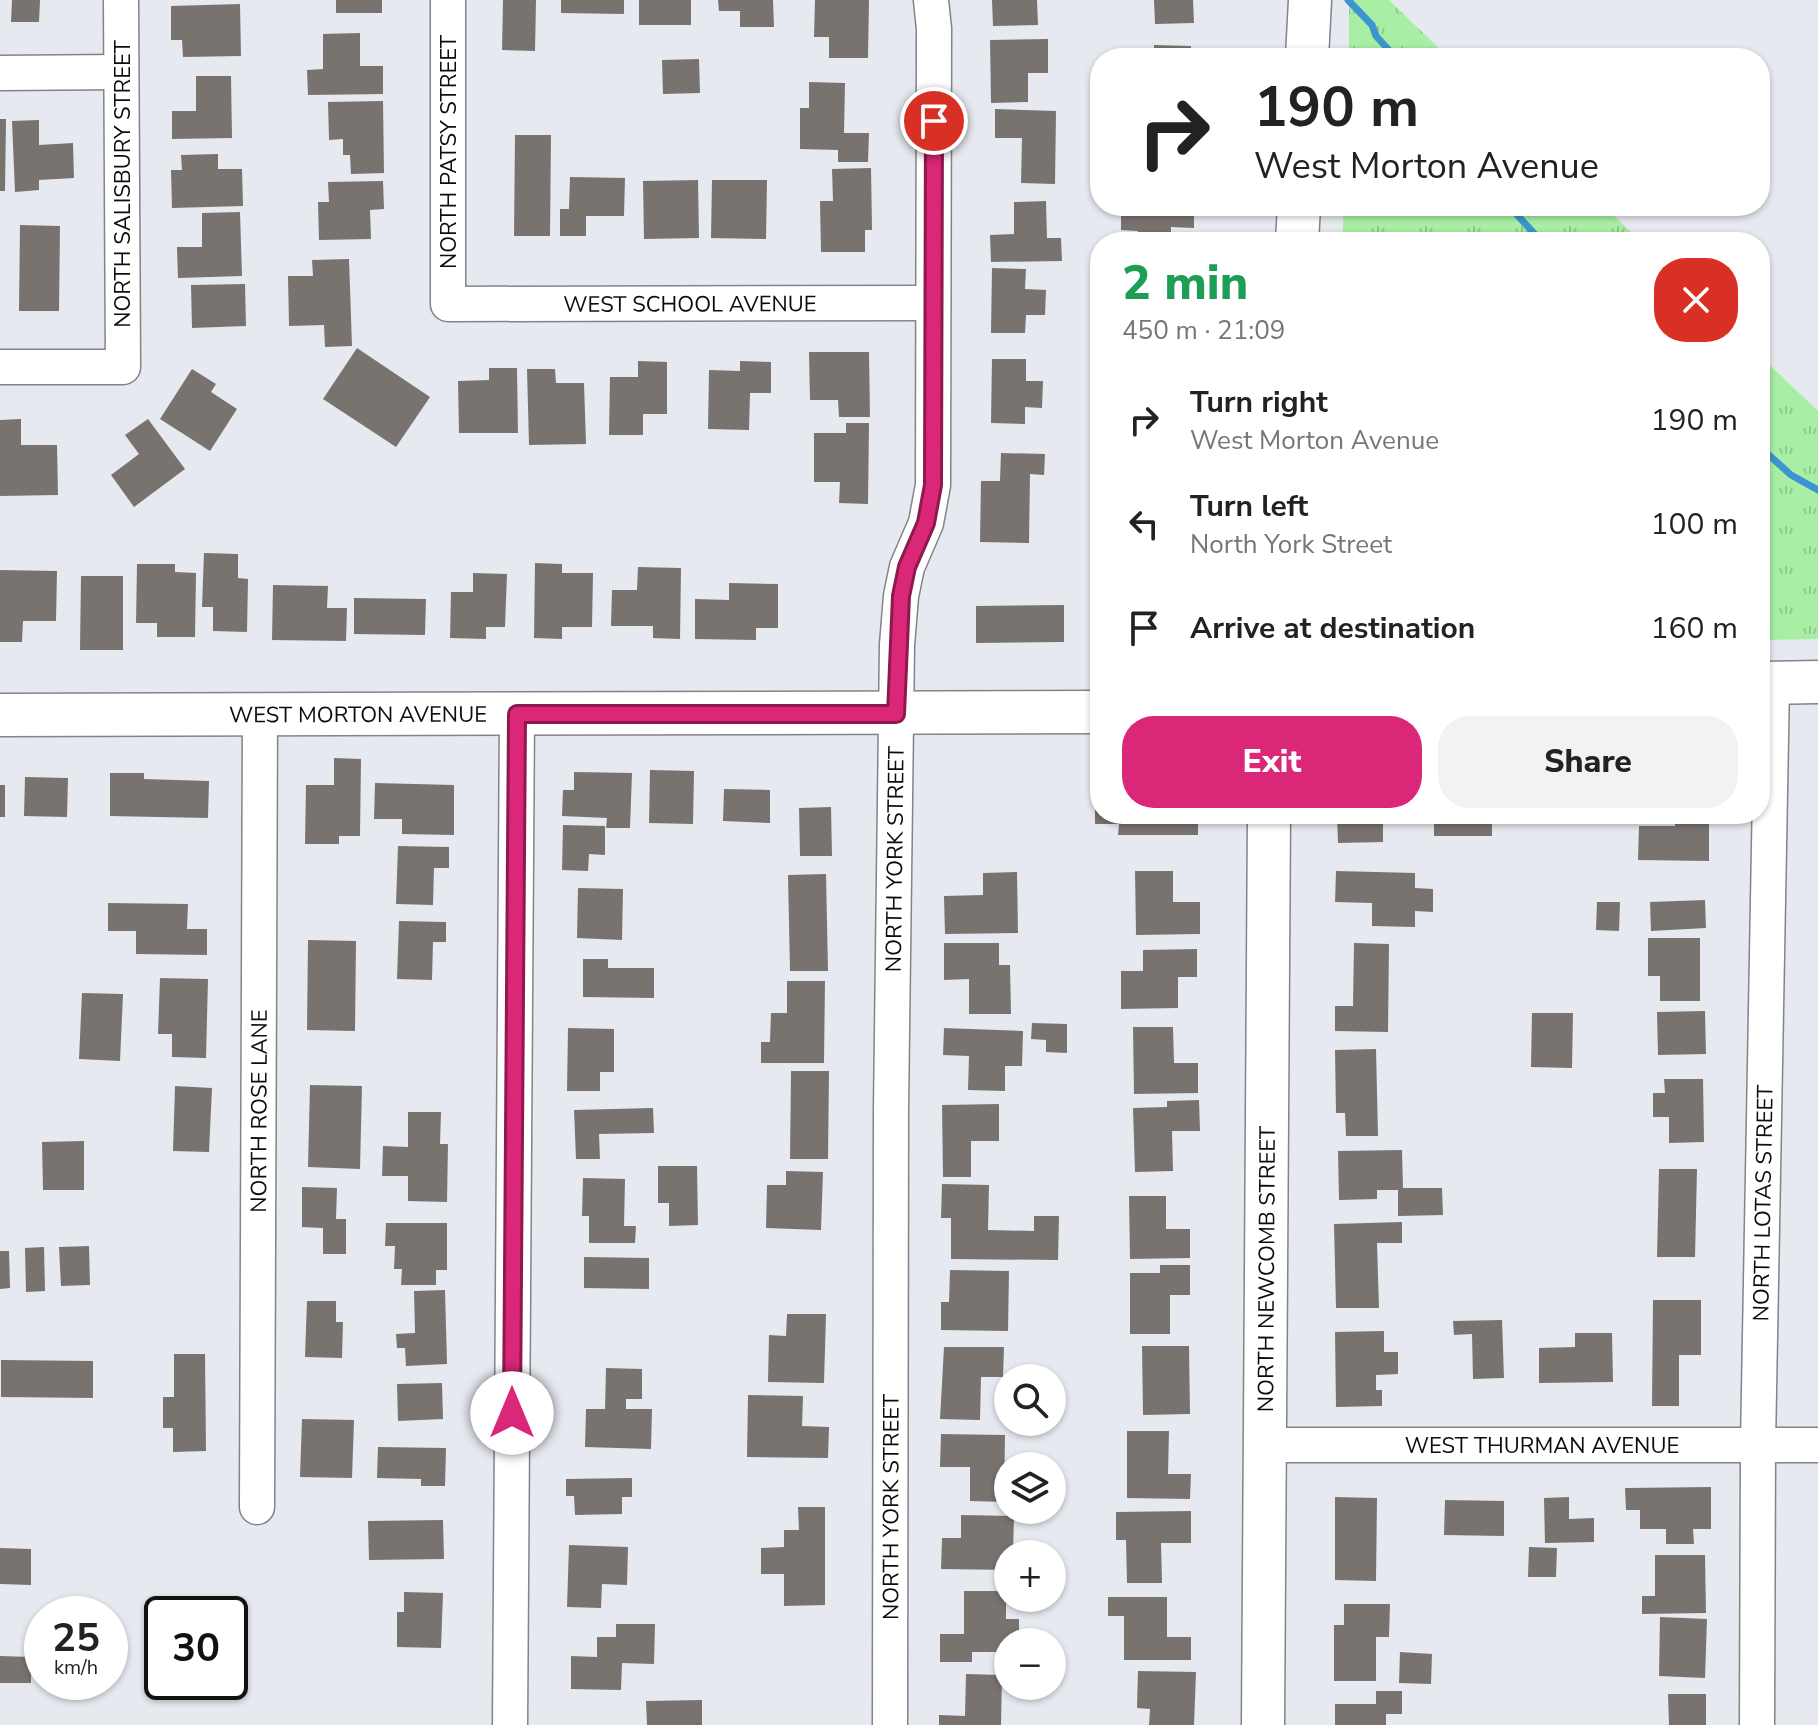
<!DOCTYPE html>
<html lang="en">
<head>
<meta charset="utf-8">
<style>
  :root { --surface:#fff; --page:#f2f2f2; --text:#222; --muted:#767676; --accent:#db2777 }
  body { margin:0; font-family:"Nunito Sans",sans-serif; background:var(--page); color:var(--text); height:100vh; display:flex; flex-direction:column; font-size:30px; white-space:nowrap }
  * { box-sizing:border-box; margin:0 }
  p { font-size:26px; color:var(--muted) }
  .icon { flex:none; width:44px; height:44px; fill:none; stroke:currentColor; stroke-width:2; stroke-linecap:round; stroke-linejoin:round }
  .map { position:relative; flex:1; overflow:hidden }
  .drawer { position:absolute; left:1090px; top:232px; width:680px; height:592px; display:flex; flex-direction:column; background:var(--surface); border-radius:32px; box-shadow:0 2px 6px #0004 }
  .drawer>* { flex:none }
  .banner { position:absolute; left:1090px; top:48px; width:680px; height:168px; border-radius:32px; box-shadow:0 2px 6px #0004; background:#fff; color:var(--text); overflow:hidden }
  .buttons { position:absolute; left:994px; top:1364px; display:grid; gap:16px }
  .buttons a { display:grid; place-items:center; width:72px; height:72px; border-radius:50%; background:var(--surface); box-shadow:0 2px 6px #0004; font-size:40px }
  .speed { position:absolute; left:24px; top:1596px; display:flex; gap:16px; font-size:40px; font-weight:700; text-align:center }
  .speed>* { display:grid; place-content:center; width:104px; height:104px; border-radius:50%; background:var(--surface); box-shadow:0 2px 6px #0004; line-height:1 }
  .speed small { font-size:20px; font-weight:400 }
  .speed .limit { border:4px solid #111; border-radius:12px; background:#fff; color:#111 }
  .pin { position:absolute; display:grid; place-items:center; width:68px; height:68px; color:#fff; margin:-34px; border:4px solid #fff; border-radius:50%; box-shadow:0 2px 8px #0007 }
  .me { position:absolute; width:88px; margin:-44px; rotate:0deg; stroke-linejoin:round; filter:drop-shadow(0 0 6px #0008) }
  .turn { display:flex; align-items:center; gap:28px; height:168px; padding:0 32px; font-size:36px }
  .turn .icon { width:104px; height:104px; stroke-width:2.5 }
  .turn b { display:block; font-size:56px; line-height:68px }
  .round { display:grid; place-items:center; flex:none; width:84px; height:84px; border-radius:32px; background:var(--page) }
  .overview { display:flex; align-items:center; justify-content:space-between; height:136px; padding:0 32px }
  h1 { font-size:48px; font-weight:800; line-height:60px; color:#1e9e55 }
  .primary-button { display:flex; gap:16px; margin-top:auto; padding:16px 32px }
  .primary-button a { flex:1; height:92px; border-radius:32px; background:var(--accent); color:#fff; font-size:32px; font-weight:800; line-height:92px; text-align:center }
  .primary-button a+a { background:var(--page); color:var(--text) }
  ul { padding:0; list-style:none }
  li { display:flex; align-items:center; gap:24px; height:104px; padding:0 32px }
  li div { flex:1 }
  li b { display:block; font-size:30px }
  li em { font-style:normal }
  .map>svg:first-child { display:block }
  .grass { fill:url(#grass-tufts) }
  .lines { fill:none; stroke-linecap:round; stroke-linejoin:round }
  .stream { stroke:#3a95d0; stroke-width:7 }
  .building { fill:#797370 }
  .minor-casing { stroke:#818489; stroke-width:37 }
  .major-casing { stroke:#818489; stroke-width:45 }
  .minor { stroke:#fff; stroke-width:34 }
  .major { stroke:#fff; stroke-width:42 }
  .route-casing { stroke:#8e194d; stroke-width:20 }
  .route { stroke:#db2777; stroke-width:14 }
  .labels { text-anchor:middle; stroke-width:8; stroke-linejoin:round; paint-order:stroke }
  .street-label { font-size:22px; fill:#0b0c0e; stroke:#fff }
</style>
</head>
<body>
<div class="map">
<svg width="1818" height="1725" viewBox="0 0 1818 1725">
  <defs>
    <pattern id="grass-tufts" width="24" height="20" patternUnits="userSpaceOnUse" patternTransform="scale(2)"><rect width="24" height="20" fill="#a8eea4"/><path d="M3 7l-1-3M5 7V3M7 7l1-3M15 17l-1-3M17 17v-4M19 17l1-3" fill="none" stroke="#8fcb8c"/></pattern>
  </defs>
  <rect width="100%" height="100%" fill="#e6e9ef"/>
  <g class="grass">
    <path d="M1349,0H1389L1449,58H1349Z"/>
    <path d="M1344,206H1604L1641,242H1342Z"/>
    <path d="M1760,356L1818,411V639L1760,640Z"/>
  </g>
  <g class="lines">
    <g class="stream">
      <path d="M1348,0L1372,25L1376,36L1396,58"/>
      <path d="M1509,206L1542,242"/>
      <path d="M1760,447L1791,475L1818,490"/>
    </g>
  </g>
  <g class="building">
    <path d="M12,0H40L39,22H11Z"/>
    <rect x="336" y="0" width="46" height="13"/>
    <path d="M503,0H536L535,51L502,50Z"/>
    <path d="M561,0H624V14L561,13Z"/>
    <rect x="639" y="0" width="52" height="25"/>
    <path d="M718,0H773L774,27H740V11H719Z"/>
    <path d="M815,0H869L868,58H829V37H814Z"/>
    <path d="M992,0H1037L1038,25L993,26Z"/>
    <path d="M1154,0H1193L1194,23L1155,24Z"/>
    <path d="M240,4L241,56L183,57L182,40H171V6Z"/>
    <path d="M360,33V66H383V94L308,95L307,70L323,69V34Z"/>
    <path d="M1048,39V73H1028V102L991,103L990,40Z"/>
    <path d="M1154,45L1191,46V58H1154Z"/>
    <path d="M699,59L700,93L663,94L662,60Z"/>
    <path d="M196,76H231L232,138L172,139V111H196Z"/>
    <path d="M809,82L845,83L844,133H869L868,162H838V150L800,149V108H809Z"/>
    <path d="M383,101L384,173L351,174L350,155H343V139L329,140L328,102Z"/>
    <path d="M995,109L1056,111L1055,184L1021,183L1022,138H995Z"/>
    <path d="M0,119H6L5,191H0Z"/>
    <path d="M39,120V145L73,143L74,178L39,180V190L15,192L12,121Z"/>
    <path d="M515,135H551L550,236H514Z"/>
    <path d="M218,154V169H242L243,206L172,208L171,170H182L181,155Z"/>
    <path d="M871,168L872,230H865V252H821L820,201H833L832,169Z"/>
    <path d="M570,177L625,178L624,216H586V236H560V209H569Z"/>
    <path d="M698,180L699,238L644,239L643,181Z"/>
    <path d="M712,180H767L766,239L711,238Z"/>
    <path d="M383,181L384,209L370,210L371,239L319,240L318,202H329L328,182Z"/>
    <path d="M1046,201L1047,238H1061L1062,261L991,262L990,235L1014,234V202Z"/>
    <path d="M1121,206H1194V228L1171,227V242H1138V231L1121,230Z"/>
    <path d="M240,212L242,276L178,278L177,247H202V213Z"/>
    <path d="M20,225L60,226L59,311H19Z"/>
    <path d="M349,259L352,346L325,347L324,325L289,326L288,276H313L312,260Z"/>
    <path d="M992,268L1026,269L1025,289L1046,290L1045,315H1026L1025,333H991Z"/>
    <path d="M245,284L246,326L192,328L191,285Z"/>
    <path d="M357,348L430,397L396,447L323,399Z"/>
    <path d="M809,352H869L870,417H839L838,400H810Z"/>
    <path d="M992,359H1026V381H1043L1042,408L1025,407V424L991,423Z"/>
    <path d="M638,361L667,362V414H643V435H609L610,377H638Z"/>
    <path d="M740,361L771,362V393H750L749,430L708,429L709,370L740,371Z"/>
    <path d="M489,368H517L518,433H459L458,381L489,380Z"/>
    <path d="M192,369L216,384L211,392L237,409L210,451L160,419Z"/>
    <path d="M527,369H555L556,383H584L586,444L529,445Z"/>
    <path d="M21,419V445H57L58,495L0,496V420Z"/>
    <path d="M148,419L185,469L134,507L111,475L139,454L125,435Z"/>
    <path d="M846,423H869L868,504L839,503L840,482H814V433H846Z"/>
    <path d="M1001,453L1045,454L1044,475L1030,474L1029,543L980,542L981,481H1000Z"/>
    <path d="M204,553L238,554V578L248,579L247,632L213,631V607H202Z"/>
    <path d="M535,563L562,564V573H593L592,627H562V639L534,638Z"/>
    <path d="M137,564H175V572L196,573L195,637H157V623H136Z"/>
    <path d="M638,567L681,568L680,639L653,638V626H611L612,590H637Z"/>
    <path d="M0,570L57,571L56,621H23L22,642H0Z"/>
    <path d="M473,573L507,574L505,627H486V639L450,638L451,592H473Z"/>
    <path d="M81,576H123V650H80Z"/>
    <path d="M729,583L778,584V628H756V640L695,639V599L729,600Z"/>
    <path d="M273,585L328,586L327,608H347L346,641L272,640Z"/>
    <path d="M354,598L426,599L425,635L354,634Z"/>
    <path d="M1064,605V642L976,643V606Z"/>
    <path d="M334,758L361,759L360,836H339V844H305L306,785H334Z"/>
    <path d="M650,770L694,771L693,824L649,823Z"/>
    <path d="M574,772L632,773L630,828H606L607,818L562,816L563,790H574Z"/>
    <path d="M110,773H144V779L209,781L208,818L110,816Z"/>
    <path d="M1095,776H1100V814H1198V835H1118L1119,824H1095Z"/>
    <path d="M25,777L68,778L67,817L24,816Z"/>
    <path d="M375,783L454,785V835L402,834V819H374Z"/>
    <rect x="0" y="785" width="5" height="32"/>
    <path d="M724,789L770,790V823L723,821Z"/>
    <path d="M831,807L832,856H800L799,808Z"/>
    <path d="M1337,814H1383V842L1338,843Z"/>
    <rect x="1434" y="814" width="58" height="22"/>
    <path d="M1675,814H1709V861L1638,860L1639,826H1675Z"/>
    <path d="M563,825L605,826V855L589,854L588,871L562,870Z"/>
    <path d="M398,846L449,847V868H434L433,905L396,904Z"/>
    <path d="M1135,871H1173V902H1200V934L1136,935Z"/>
    <path d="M1336,871L1415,873V888L1433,889V912L1415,911V927L1372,926V903L1335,902Z"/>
    <path d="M1017,872L1018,933L945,934L944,896L983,895V873Z"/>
    <path d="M826,874L828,971H790L788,875Z"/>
    <path d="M578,888L623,889L622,940L577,938Z"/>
    <path d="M1705,900L1706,928L1651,931L1650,902Z"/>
    <path d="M1597,902H1620L1619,931L1596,930Z"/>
    <path d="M108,903L188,904L187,929H207V955L136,954V931H108Z"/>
    <path d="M399,921L446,922V942H433L432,980L397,979Z"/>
    <path d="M1648,938H1700V1001H1660V976H1648Z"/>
    <path d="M308,940L356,941L355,1031L307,1030Z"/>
    <path d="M944,943H999V965H1010L1011,1014H969V979L944,980Z"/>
    <path d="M1354,943L1389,944L1388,1032L1335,1031V1006H1353Z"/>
    <path d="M1197,949V977H1178V1008L1121,1009V971H1143V950Z"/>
    <path d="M583,959H608V968H654V998L583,997Z"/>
    <path d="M160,978L208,979L206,1058L172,1057V1034H158Z"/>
    <path d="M787,981H825L824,1063H761V1042H770L771,1013H787Z"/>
    <path d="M82,993L123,994L120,1061L79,1059Z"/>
    <path d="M1705,1011L1706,1054L1658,1055L1657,1012Z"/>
    <path d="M1532,1013H1573L1572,1068L1531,1067Z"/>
    <path d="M1032,1023L1067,1024V1053L1046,1052V1040L1031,1039Z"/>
    <path d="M1133,1027H1173L1174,1063H1198V1093L1134,1094Z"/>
    <path d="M568,1028L614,1029V1072H600V1091H567Z"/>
    <path d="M944,1028L1023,1031L1022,1066H1005V1091L968,1090L969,1056L943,1055Z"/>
    <path d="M1376,1049L1378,1136H1346L1345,1113H1336L1335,1050Z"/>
    <path d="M791,1071H829L828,1159H790Z"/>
    <path d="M1664,1079H1703L1704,1142L1669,1143V1117H1653V1093H1665Z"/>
    <path d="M310,1085L362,1086L360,1169L308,1167Z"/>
    <path d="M175,1086L212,1088L209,1152L173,1151Z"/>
    <path d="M1199,1100L1200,1131H1172L1173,1171L1135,1172L1133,1108L1167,1107V1101Z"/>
    <path d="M999,1104V1141H971V1177H943L942,1105Z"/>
    <path d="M653,1108L654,1133L599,1134L600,1159H576L574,1110Z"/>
    <path d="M408,1112H441L440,1144H448L447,1202L408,1201V1176H382L383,1146L408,1147Z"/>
    <path d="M84,1141V1190H43L42,1142Z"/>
    <path d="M1402,1150L1403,1188H1442L1443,1215L1398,1216V1190H1377V1199L1339,1200L1338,1151Z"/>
    <path d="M658,1166H697L698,1225L669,1226V1203H658Z"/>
    <path d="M1659,1169H1697L1695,1257H1657Z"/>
    <path d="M786,1171L823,1172L821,1230L766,1228L767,1185H786Z"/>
    <path d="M583,1178L625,1179L624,1226H636L635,1243H589V1216H582Z"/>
    <path d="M942,1184L989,1185L988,1230L1034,1231V1216H1059L1058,1260L951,1259V1218H941Z"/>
    <path d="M302,1187L337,1188L336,1219H346V1254H323V1228L302,1227Z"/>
    <path d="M1129,1196H1166V1229H1190V1258L1130,1259Z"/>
    <path d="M1402,1222V1243H1377L1379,1308H1336L1334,1224Z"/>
    <path d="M386,1223H447V1270H436V1285H401L402,1269H394L395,1246H385Z"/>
    <path d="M89,1246L90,1285L61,1286L59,1247Z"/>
    <path d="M44,1247L45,1291L26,1292L25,1248Z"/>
    <path d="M0,1251H9L10,1288L0,1289Z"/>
    <path d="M584,1257L649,1258V1289L584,1288Z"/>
    <path d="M1160,1265H1190V1295H1170V1334H1130V1273H1160Z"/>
    <path d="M950,1270L1009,1271L1008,1331L941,1330V1302H949Z"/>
    <path d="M445,1290L447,1364L406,1366L405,1348H397L396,1334L415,1333L414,1291Z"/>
    <path d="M1653,1300H1701V1355H1679V1406H1652Z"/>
    <path d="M307,1301H336V1322H343L342,1358L305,1357Z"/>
    <path d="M787,1314H826L824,1383L768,1382L769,1335L786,1336Z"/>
    <path d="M1502,1320L1504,1378L1473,1379L1472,1334L1454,1335L1453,1321Z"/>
    <path d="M1384,1331V1352H1398V1374L1376,1375V1390H1382V1406L1336,1407L1335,1332Z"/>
    <path d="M1575,1333H1612L1613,1382L1539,1383V1348L1575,1347Z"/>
    <path d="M1142,1346H1189L1190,1414L1143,1415Z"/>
    <path d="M944,1347H1004L1003,1377H981L980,1420L940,1419Z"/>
    <path d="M174,1354H205L206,1451L173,1452V1428H163V1397H174Z"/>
    <path d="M1,1360L93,1361V1398L1,1397Z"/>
    <path d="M606,1368L642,1369V1399H626V1409H652L651,1449L585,1447L586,1409H605Z"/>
    <path d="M442,1383L443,1419L398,1421L397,1384Z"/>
    <path d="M748,1395L803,1396L802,1426L829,1427L828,1458L747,1457Z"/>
    <path d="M302,1419L354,1420L352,1478L300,1477Z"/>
    <path d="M1127,1431H1169L1168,1474H1191L1190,1499L1127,1498Z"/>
    <path d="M941,1434L1005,1435L1004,1502L970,1501V1467H940Z"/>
    <path d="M378,1447L446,1448L445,1486H421V1479L377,1478Z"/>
    <path d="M632,1478V1497H622V1514L575,1515L574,1496H566V1479Z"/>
    <path d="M1711,1487V1529H1693L1694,1544H1666V1529H1640V1510H1626L1625,1488Z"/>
    <path d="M1335,1497L1377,1498L1376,1581L1335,1580Z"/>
    <path d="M1569,1497V1519L1594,1518V1542L1545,1543L1544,1498Z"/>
    <path d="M1445,1500L1504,1501V1536L1444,1535Z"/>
    <path d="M798,1507H825V1605L784,1606V1574H761V1548L784,1547V1530H799Z"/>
    <path d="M1191,1511V1543H1161L1162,1583H1127L1126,1540H1116V1512Z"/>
    <path d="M961,1515L1014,1516L1013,1554H1008V1570L941,1569L942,1538H961Z"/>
    <path d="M443,1520L444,1559L369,1560L368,1521Z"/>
    <path d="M569,1545L628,1547L627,1585L602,1584L601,1608L567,1607Z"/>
    <path d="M1529,1547L1557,1548L1556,1577H1528Z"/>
    <path d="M0,1548L31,1549V1585L0,1584Z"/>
    <path d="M1655,1555H1705L1706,1613L1642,1614V1596H1655Z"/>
    <path d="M964,1591H1006V1619H1019V1642H1008V1652H972V1662H940V1634H964Z"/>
    <path d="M404,1592L443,1593L441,1648L397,1647V1612H404Z"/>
    <path d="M1108,1597H1167V1637H1191V1660H1124V1616H1108Z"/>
    <path d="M1344,1604H1390L1389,1637H1376V1681H1334V1625H1344Z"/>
    <path d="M1660,1617L1707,1619L1705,1678L1659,1676Z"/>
    <path d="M616,1624H655L654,1664L622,1663L621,1690L571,1689V1656L597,1657V1637H616Z"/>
    <path d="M1400,1652L1432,1654L1431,1684L1399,1683Z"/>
    <path d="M0,1656L31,1657V1683H0Z"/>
    <path d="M1138,1671L1196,1672L1194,1725H1149L1150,1709L1137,1708Z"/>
    <path d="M966,1674L1002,1675L1001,1725H939V1715L965,1716Z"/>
    <path d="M1376,1691H1402V1714H1386V1725H1335V1704H1376Z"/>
    <path d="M1668,1694H1706V1725H1669Z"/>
    <path d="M702,1700V1725H647L646,1701Z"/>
  </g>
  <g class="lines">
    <g class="minor-casing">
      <g id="minor">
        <path id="s1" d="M448,0V304L933,303"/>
        <path d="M0,73L121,72"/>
        <path d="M0,367H123L121,0"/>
        <path id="s2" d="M1264,1445H1818"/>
        <path id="s3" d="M257,1507L260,714"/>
        <path d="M510,1725L517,714"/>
        <path id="s4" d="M890,1725L891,1109L897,645L901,596L907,567L926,523L933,485L934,29L931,0"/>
        <path id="s5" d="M1757,1725L1758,1445L1772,683"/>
      </g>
    </g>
    <g class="major-casing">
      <g id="major">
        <path d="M1307,58L1310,0"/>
        <path d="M1297,242L1299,206"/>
        <path d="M1760,683L1818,682"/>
        <path id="s6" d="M0,715L1100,712"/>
        <path id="s7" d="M1263,1725L1269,814"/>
      </g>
    </g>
    <use href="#minor" class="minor"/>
    <use href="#major" class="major"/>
  </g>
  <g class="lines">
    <g class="route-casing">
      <path id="route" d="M512,1413L517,714H896L901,596L907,567L926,523L933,485L934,121"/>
    </g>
    <use href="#route" class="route"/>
  </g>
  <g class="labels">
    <g class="street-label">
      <text transform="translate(448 152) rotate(-90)" y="8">NORTH PATSY STREET</text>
      <text transform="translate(122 184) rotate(-90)" y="8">NORTH SALISBURY STREET</text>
      <text dy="8" stroke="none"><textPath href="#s1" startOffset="546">WEST SCHOOL AVENUE</textPath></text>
      <text dy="8" stroke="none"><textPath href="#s6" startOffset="358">WEST MORTON AVENUE</textPath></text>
      <text dy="8" stroke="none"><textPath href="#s4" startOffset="866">NORTH YORK STREET</textPath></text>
      <text dy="8" stroke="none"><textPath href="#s3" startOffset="396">NORTH ROSE LANE</textPath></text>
      <text dy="8" stroke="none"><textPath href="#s5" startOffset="522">NORTH LOTAS STREET</textPath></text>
      <text dy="8" stroke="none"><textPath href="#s7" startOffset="456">NORTH NEWCOMB STREET</textPath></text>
      <text dy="8" stroke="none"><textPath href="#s2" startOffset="278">WEST THURMAN AVENUE</textPath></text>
      <text dy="8" stroke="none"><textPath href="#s4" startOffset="218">NORTH YORK STREET</textPath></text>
    </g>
  </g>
</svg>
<div class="buttons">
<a><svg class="icon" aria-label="search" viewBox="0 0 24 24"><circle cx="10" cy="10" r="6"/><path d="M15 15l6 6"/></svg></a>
<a><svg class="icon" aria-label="layers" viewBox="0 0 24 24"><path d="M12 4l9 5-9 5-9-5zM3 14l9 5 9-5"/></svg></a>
<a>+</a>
<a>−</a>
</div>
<div class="speed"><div>25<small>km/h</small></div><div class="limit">30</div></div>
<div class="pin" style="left:934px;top:121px;background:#d93025"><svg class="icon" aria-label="arrive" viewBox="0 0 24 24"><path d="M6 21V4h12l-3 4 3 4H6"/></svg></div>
<svg class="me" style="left:512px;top:1413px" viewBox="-20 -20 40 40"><circle r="19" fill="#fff"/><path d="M0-13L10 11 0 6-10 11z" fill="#db2777"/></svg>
<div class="banner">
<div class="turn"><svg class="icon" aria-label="right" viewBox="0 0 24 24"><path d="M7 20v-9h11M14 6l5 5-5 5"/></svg><div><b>190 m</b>West Morton Avenue</div></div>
</div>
<section class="drawer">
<div class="overview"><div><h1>2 min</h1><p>450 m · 21:09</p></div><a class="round" style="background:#d93025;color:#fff"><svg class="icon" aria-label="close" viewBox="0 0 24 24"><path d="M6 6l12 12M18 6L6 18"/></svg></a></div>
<ul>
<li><svg class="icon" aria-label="right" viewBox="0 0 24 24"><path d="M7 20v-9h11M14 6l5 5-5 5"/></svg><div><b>Turn right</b><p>West Morton Avenue</p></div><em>190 m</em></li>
<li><svg class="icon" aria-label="left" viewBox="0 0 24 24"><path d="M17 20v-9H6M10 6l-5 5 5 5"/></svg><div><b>Turn left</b><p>North York Street</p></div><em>100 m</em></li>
<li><svg class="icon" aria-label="arrive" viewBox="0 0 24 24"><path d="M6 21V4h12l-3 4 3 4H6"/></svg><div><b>Arrive at destination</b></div><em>160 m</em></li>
</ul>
<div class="primary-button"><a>Exit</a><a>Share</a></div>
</section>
</div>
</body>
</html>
